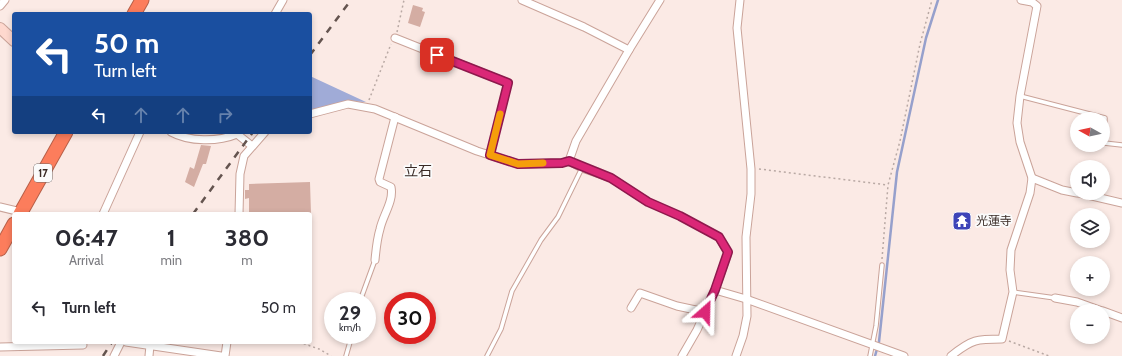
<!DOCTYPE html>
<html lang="en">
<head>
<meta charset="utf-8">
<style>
  :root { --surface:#fff; --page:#f2f2f3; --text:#2b2b33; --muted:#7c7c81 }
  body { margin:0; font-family:Cabin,"Noto Sans JP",sans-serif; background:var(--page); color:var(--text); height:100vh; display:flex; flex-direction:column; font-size:15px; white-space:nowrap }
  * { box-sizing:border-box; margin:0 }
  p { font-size:13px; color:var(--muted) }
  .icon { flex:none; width:22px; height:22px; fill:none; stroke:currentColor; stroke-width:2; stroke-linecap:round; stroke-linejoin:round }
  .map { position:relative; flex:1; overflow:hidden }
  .panel { position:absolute; left:12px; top:212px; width:300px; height:132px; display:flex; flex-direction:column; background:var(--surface); border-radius:4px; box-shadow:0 2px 6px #0003 }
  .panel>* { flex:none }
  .top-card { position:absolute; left:12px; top:12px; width:300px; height:122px; border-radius:4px; box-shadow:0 2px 6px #0003; background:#1a4fa0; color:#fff; overflow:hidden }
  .needle { width:26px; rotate:278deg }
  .fabs { position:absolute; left:1070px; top:112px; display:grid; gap:8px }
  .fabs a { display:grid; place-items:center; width:40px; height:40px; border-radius:50%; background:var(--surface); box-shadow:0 2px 6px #0003; font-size:20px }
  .speed { position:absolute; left:324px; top:292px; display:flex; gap:8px; font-size:20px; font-weight:700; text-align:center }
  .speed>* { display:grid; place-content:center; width:52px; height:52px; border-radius:50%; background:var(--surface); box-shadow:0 2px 6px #0003; line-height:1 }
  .speed small { font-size:10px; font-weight:400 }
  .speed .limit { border:6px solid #d22; background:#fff; color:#111 }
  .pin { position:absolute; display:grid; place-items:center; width:34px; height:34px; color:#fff; margin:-17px; border-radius:8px; box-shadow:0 2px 6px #0006 }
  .me { position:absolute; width:44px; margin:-22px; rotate:25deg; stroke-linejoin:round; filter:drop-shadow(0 0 3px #0008) }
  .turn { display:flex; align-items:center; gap:14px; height:84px; padding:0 16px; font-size:18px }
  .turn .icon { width:52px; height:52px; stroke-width:2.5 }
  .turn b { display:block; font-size:28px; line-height:34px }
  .lanes { display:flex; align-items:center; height:38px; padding:0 16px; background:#0003; justify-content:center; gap:20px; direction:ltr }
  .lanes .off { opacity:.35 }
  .eta { display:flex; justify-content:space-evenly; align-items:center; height:68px; text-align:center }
  .eta b { font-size:24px; font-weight:700; line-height:28px }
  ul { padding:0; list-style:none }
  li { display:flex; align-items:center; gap:12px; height:56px; padding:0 16px }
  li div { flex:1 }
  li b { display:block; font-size:15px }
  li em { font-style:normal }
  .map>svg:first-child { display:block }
  .forest { fill:#a0abd7 }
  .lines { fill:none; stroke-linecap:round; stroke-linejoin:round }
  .stream { stroke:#96a0cc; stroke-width:2.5 }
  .building { fill:#d4ada3 }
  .lane-casing { stroke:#caa399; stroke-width:5.5 }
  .street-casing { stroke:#caa399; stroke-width:9 }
  .secondary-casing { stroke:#caa399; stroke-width:12 }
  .highway-casing { stroke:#b86049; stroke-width:15 }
  .path { stroke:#b9a9a4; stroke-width:1.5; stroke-dasharray:2 3; stroke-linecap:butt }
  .lane { stroke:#fff; stroke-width:3.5 }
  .street { stroke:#fff; stroke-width:7 }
  .secondary { stroke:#fed8ce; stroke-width:10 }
  .highway { stroke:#fc7d5c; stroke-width:13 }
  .rail { stroke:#64544f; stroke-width:2.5; stroke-dasharray:7 7; stroke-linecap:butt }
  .route-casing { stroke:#8e194d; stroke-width:10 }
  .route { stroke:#db2777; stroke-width:7 }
  .slow { stroke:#f59e0b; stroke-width:7 }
  .labels { text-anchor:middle; stroke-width:3.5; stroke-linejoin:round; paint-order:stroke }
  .shield { fill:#fbfbfb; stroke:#736965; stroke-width:1 }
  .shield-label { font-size:11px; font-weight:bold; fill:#392a25 }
  .poi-label { font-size:12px; fill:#392a25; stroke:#fbfbfb; text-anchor:start }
  .quarter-label { font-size:14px; fill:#392a25; stroke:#fbfbfb }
</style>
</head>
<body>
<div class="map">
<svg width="1122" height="356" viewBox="0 0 1122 356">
  <rect width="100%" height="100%" fill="#fbeae5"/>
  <path class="forest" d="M310,76L366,102C342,100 331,104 310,112Z"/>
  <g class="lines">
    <path class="stream" d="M875,356L879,342L897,172L926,38L938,0"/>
  </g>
  <g class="building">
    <path d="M413,5L423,8L422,11L425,12L420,27L408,23Z"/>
    <path d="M201,145L211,146L206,164H203L194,187L185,182L190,167L194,169Z"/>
    <path d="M310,182L311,214H249V198L245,199V190H249V184Z"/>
    <path d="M966,213L968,227L957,228L955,214Z"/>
  </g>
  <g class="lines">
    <g class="lane-casing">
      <g id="lane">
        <path d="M1020,96L1105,118L1104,143L1122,145"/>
        <path d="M1013,292L1055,298"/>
        <path d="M360,301L375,260"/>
        <path d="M346,356L352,335"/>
        <path d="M487,356L501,329L512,291L541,240L558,217L582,168"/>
        <path d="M870,356L876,326L882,265"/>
      </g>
    </g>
    <g class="street-casing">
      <g id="street">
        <path d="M522,0L584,27L629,50"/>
        <path d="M660,0L629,50L576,141L569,161L582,168L611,178L648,202L680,216L719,237L728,253L715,290L746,299L904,356"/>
        <path d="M0,6L5,0"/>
        <path d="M275,14L283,0"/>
        <path d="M395,38L508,83L490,155"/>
        <path d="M310,114L348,104L375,109L477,151L518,164L561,163L569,161"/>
        <path d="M171,132C189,142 218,142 237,134"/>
        <path d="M237,134L252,146"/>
        <path d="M1032,178L1062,190L1077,193"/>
        <path d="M1079,193L1122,203"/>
        <path d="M0,207L21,212"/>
        <path d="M103,214L140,132"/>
        <path d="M239,214L240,174L244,156L265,132"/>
        <path d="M375,260C376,249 377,239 380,229C383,215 394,201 391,187L380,182L379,179L395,117"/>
        <path d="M1055,298L1077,302L1102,311"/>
        <path d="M631,308L640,293L677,306L705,312"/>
        <path d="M1103,311L1122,318"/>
        <path d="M126,342L221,356"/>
        <path d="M0,347L83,345"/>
        <path d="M114,356L121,342"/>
        <path d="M149,356L150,345"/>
        <path d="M225,356L227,342"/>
        <path d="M682,356L697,330L715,290"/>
        <path d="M736,356L743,336L747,316L746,237L751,194V169L737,28L740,0"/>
        <path d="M951,356C972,339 977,339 1002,339L1013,292L1010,270L1011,250L1030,193L1032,178L1020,142L1017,123L1020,96L1037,6L1032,2L1021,0"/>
      </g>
    </g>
    <g class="secondary-casing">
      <path id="secondary" d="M0,28L14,41"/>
    </g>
    <g class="highway-casing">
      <g id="highway">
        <path d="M134,14L142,0"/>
        <path d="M20,214L66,132"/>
        <path d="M0,249L14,224"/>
      </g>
    </g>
    <g class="path">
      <path d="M397,32L404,0"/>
      <path d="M369,100L391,44"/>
      <path d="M759,169L888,185"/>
      <path d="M882,259L888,185L900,141L920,44L932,0"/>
      <path d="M1009,341L1049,356"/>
      <path d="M299,342L319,349L331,356"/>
    </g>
    <use href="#lane" class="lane"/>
    <use href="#street" class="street"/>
    <use href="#secondary" class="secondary"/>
    <use href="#highway" class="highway"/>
    <g class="rail">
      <path d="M310,55L351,0"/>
      <path d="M193,214L253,132"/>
      <path d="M103,356L112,342"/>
    </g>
  </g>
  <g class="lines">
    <g class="route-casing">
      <path id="route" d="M437,55L508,83L490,155L518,164L562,163L569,161L611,178L648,202L680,216L719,237L728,252L715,290L705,312"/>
    </g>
    <use href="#route" class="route"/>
    <path class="slow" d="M500,114L490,155L518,164L543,163"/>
  </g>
  <defs>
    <g id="temple-square" transform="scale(1)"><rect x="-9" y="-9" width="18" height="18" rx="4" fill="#3d44b8" stroke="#fbfbfb"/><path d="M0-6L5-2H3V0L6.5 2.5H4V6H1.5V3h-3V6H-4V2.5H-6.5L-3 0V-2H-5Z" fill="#fff"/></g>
  </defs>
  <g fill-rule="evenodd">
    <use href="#temple-square" x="962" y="221"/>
  </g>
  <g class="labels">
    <rect class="shield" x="34" y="164" width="18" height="18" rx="3"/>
    <g class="shield-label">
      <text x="43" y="177">17</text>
    </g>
    <g class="poi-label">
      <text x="976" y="225">光蓮寺</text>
    </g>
    <g class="quarter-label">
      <text x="418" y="176">立石</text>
    </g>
  </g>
</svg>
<div class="fabs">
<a><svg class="needle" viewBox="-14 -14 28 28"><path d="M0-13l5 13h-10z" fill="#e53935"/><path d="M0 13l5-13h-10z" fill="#7c7c81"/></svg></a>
<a><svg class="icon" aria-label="sound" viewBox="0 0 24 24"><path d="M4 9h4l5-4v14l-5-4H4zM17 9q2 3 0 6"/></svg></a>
<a><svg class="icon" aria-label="layers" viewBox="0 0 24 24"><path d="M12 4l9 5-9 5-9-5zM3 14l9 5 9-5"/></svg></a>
<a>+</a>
<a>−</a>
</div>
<div class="speed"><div>29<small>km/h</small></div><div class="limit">30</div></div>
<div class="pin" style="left:437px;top:55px;background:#d93025"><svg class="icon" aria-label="arrive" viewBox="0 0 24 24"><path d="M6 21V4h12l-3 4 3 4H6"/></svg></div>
<svg class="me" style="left:705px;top:312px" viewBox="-20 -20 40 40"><path d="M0-17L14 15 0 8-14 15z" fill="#db2777" stroke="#fff" stroke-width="4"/></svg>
<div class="top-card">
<div class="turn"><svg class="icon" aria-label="left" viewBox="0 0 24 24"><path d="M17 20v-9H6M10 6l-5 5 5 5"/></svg><div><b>50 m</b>Turn left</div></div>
<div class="lanes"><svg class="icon" aria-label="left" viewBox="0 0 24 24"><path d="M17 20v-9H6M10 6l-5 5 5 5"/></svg><svg class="icon off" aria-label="ahead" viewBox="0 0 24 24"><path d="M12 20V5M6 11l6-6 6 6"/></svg><svg class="icon off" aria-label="ahead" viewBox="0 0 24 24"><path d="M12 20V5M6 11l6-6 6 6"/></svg><svg class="icon off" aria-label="right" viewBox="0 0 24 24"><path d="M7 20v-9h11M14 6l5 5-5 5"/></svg></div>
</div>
<section class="panel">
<div class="eta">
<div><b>06:47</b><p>Arrival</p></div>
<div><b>1</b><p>min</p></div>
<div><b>380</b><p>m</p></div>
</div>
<ul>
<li><svg class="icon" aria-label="left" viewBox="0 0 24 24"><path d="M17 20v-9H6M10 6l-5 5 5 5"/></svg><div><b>Turn left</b></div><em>50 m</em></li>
</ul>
</section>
</div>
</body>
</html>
